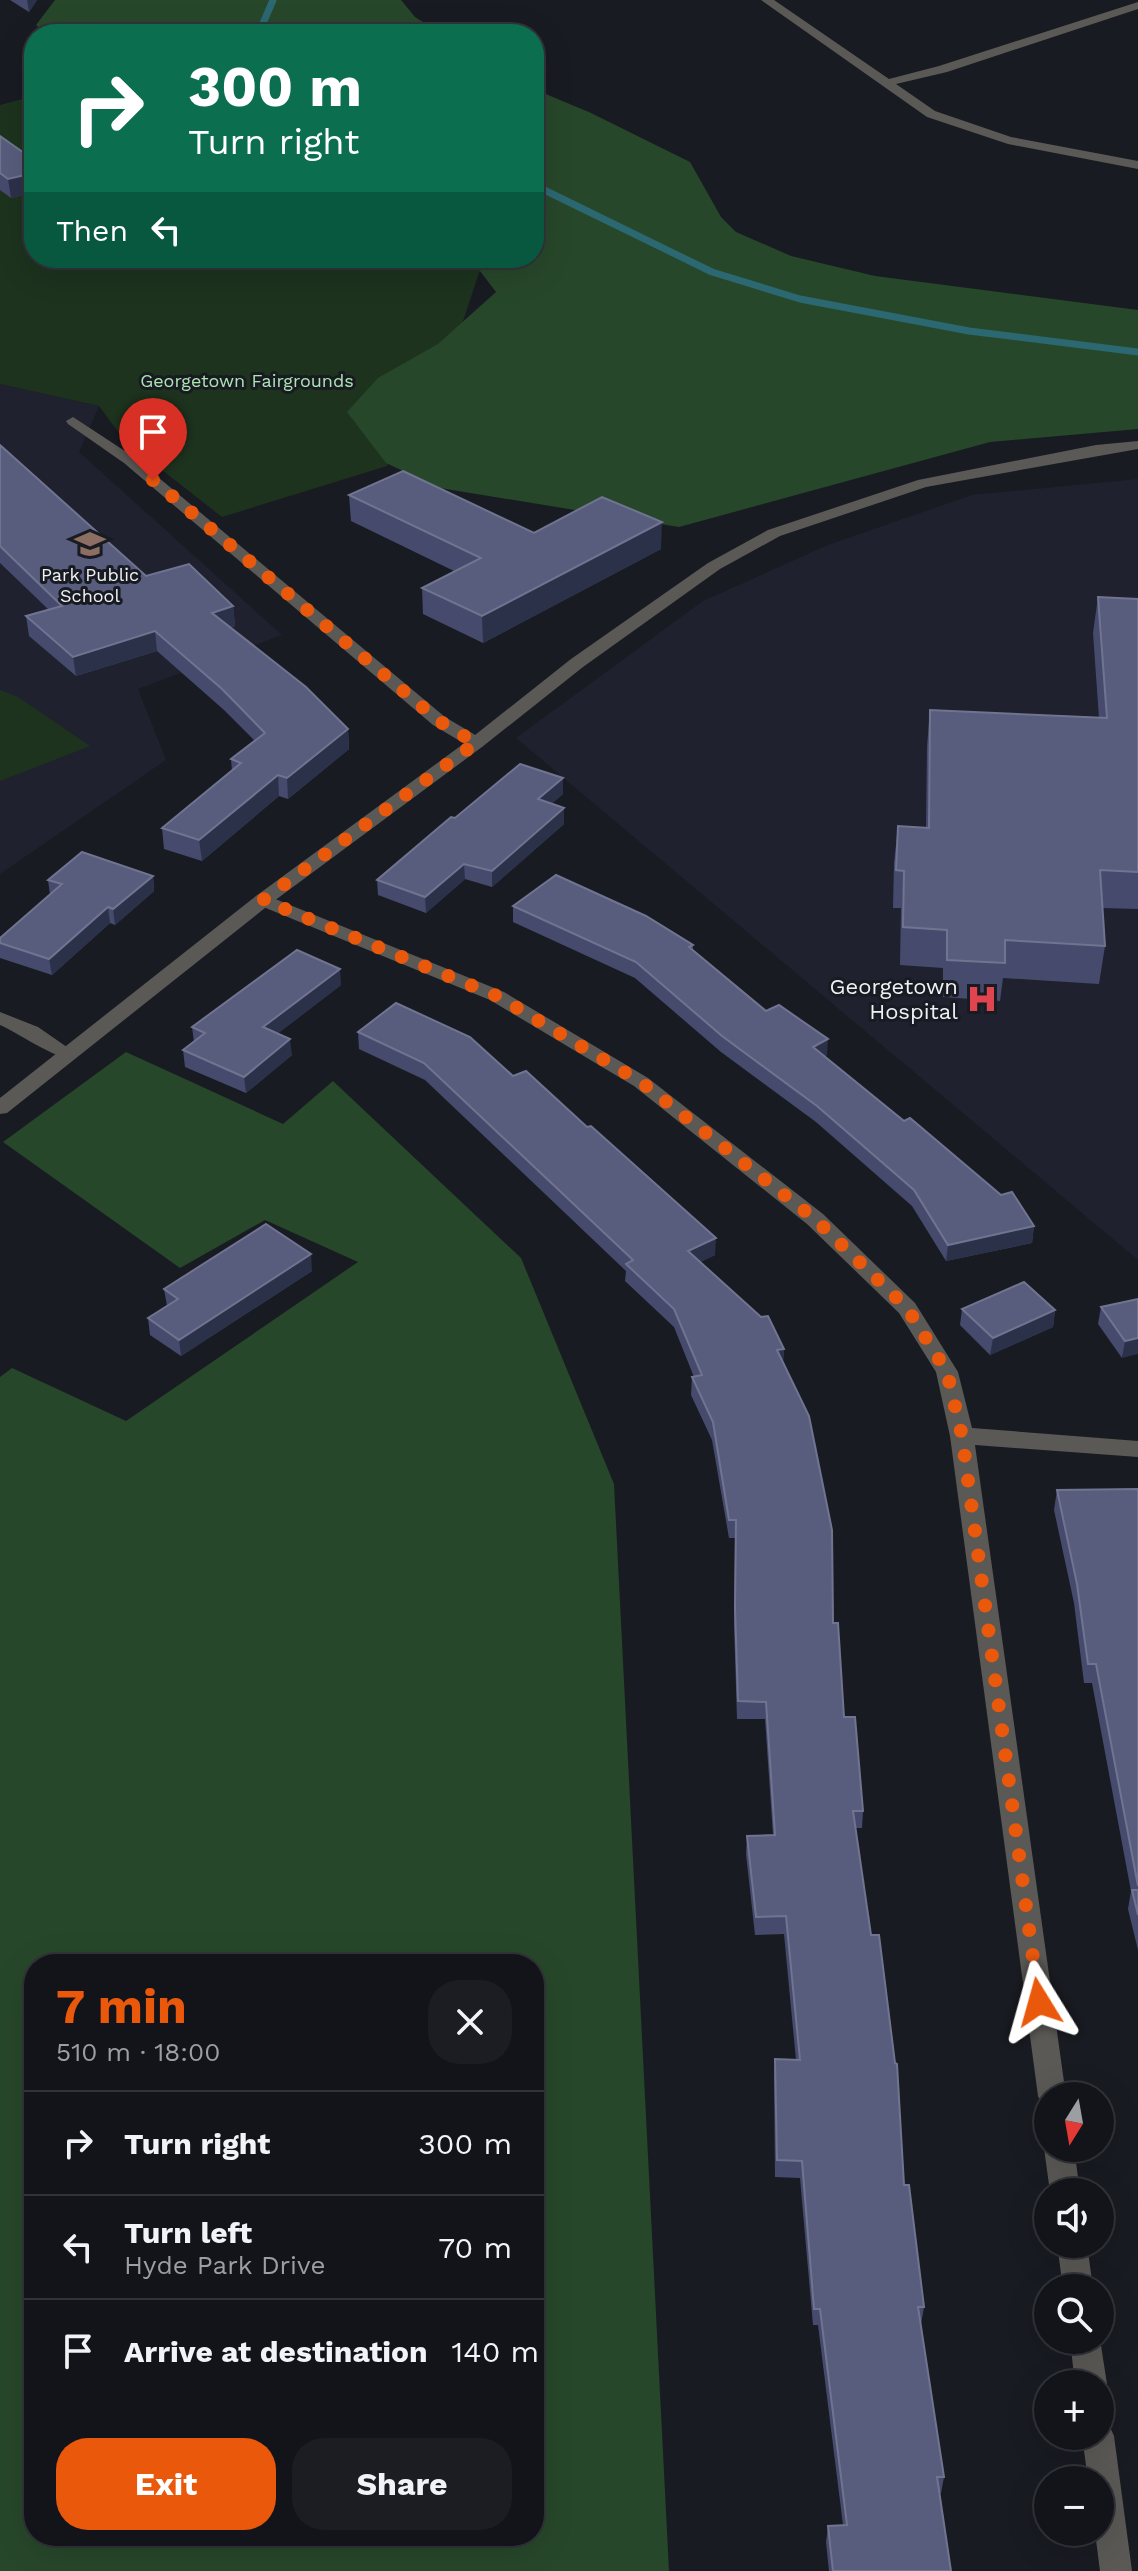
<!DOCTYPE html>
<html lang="en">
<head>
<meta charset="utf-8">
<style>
  :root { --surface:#13141a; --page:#1c1d23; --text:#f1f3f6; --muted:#9d9ea2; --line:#323339; --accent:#ea580c }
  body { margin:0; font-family:"Work Sans",sans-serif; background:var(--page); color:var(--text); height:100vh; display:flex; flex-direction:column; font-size:30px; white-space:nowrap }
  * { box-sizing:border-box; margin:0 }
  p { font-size:26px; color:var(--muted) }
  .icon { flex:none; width:44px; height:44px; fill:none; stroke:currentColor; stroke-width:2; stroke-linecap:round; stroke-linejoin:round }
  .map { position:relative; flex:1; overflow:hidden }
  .sheet { position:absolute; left:24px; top:1954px; width:520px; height:592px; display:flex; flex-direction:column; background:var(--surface); border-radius:32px; box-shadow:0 8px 32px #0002,0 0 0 2px var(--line) }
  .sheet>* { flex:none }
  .banner { position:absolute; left:24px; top:24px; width:520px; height:244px; border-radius:32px; box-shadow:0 8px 32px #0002,0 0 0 2px var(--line); background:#0b6e4f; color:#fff; overflow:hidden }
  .needle { width:52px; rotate:191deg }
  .controls { position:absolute; left:1034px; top:2082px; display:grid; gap:16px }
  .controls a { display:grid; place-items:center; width:80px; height:80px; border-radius:50%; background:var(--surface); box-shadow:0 8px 32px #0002,0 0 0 2px var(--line); font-size:40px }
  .pin { position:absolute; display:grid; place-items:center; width:68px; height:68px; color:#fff; margin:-82px -34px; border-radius:50% 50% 50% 0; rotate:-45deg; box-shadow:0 0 8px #0007 }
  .pin .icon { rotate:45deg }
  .me { position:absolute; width:88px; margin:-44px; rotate:352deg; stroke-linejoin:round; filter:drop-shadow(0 0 6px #0008) }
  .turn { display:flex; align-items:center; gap:28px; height:168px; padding:0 32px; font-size:36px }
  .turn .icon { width:104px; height:104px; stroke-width:2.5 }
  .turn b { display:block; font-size:56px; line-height:68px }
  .then { display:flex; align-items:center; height:76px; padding:0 32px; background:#0003; gap:16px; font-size:30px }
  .round { display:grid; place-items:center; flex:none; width:84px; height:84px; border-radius:32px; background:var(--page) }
  .summary { display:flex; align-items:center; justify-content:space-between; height:136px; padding:0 32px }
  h1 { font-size:48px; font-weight:700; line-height:60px; color:var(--accent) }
  .primary-button { display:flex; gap:16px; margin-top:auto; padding:16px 32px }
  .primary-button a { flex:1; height:92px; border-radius:32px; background:var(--accent); color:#fff; font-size:32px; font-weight:700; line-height:92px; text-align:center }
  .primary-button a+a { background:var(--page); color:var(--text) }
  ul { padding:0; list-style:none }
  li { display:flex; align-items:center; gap:24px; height:104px; padding:0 32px; border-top:2px solid var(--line) }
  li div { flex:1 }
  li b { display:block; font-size:30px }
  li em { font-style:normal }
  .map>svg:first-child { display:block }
  .built { fill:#1f212e }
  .green { fill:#1d331e }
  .forest { fill:#27472a; fill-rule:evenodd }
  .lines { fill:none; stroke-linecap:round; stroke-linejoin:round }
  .stream { stroke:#2c6871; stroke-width:7 }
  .minor { fill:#5b5955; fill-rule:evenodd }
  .tertiary { fill:#5b5955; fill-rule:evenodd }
  .wall { fill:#464b6e }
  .shaded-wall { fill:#2c314a }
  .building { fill:#585d7d; stroke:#707490; stroke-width:2 }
  .route { stroke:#ea580c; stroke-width:14; stroke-dasharray:0 25.2 }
  .labels { text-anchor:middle; stroke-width:6; stroke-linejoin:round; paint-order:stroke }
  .far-park-label { font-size:18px; fill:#ade5b0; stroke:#191b22 }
  .far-poi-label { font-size:18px; fill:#f0f1f6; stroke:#191b22 }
  .poi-label { font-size:22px; fill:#f0f1f6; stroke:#191b22; text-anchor:end }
</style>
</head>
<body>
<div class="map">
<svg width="1138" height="2571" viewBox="0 0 1138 2571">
  <rect width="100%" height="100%" fill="#191b22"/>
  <g class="built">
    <path d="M0,384L99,406L79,452L282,635L138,689L166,760L0,874Z"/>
    <path d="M1138,479V1260L516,738L703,601L828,545L972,495Z"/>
  </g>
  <g class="green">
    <path d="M34,96V258H472L481,267L461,327L429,373L387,466L222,517L125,441L99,406L0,384V105Z"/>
    <path d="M0,690L18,697L90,746L0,781Z"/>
  </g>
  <g class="forest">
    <path d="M55,0H401L415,17L442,34H47L36,25Z"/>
    <path d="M534,89L591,113L690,162L721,217L736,232L791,256L875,276L1138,310V429L990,442L679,527L440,488L386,463L347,412L378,378L438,344L496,292L470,258H534Z"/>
    <path d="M126,1052L283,1124L333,1081L521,1258L614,1484L669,2571H0V1377L12,1368L126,1421L358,1262L265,1220L180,1268L3,1142ZM34,1964H534V2536H34Z"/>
  </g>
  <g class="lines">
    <g class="stream">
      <path d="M270,34L261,28L273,0"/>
      <path d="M534,185L712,272L800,299L969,331L1138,352"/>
    </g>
    <g class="minor">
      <path d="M761,0H774L889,79L939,66L1138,2V9L947,72L896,84L935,111L1011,137L1138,161V169L1008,144L927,117Z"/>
      <path d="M73,417L134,457L445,717L482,739L485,743L482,747H470L433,725L124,463L68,424L66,421Z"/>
      <path d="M263,894L504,992L648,1078L823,1214L915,1303L958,1372L972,1428L1138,1441V1457L975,1445L1066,2096H1048V2107L1042,2105L1038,2096L950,1436L936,1372L899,1313L807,1224L634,1086L490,1000L256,904L254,900L256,896Z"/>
      <path d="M0,1012L38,1027L77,1054L74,1058C60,1062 18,1033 0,1025Z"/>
      <path d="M1048,2140V2148H1074L1080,2192H1050L1044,2148Z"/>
      <path d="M1057,2244H1087L1093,2288H1063Z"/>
      <path d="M1100,2339L1107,2384L1100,2395V2384H1075L1070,2340Z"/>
      <path d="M1100,2422L1109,2425L1114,2436L1132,2571H1100L1095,2532H1100V2480H1088L1082,2436H1100Z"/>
    </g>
    <path class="tertiary" d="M1138,441V449L926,487L780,536L720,569L583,667L482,747L270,904L7,1113L0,1114V1098L256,896L470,739L571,659L708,563L768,530L918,480L1096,445Z"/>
  </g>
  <g class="wall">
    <path d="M10,0H37L29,12Z"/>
    <path d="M0,136L34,160V192L11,198L0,190Z"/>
    <path d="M0,445L146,576L233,606L235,626L230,628L348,729L349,749L288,799L279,796L202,861L164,849L162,828L232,771L231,759L255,741L224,710L157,651L76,676L29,636L26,616L49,610L0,563Z"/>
    <path d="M349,495L534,533L661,549L483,643L423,614L422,588L454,571L351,521Z"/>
    <path d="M1098,597L1138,599V909L1102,908L1105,946L1099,984L1003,978L1000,1001L943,997V968L900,965L901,908H893L894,863L898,826L926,828L927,746L930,710L1099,718L1093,633Z"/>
    <path d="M563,794L551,804L564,808V824L492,887L465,879L426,913L378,895L377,880L455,818Z"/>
    <path d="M153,876L154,891L115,925L110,923L52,975L0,958V938L50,895L48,880Z"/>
    <path d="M513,906L693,945V951L766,1011L827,1055L825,1056L1034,1226L1032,1243L946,1261L912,1206L816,1122L721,1052L635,978L513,922Z"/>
    <path d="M341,985L277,1034L292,1055L246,1093L185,1067L183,1050L194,1042L192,1027Z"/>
    <path d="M358,1032L513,1076L715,1255L700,1262L784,1349L783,1362L833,1623L844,1717L863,1811L862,1828H855L904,2185L924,2307L921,2324H920L944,2477L941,2493H940L951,2571H829L826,2542L828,2526L843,2525L818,2325H813L800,2178L775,2177L774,2076L775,2059L796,2060L784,1934L755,1935L746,1854L747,1836L773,1835L765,1719H737L734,1625L735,1538H729L712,1440L691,1395L692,1377H694L674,1327L625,1281L626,1271L425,1080L359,1049Z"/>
    <path d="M312,1271L181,1356L150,1335L148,1318L167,1306L164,1289Z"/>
    <path d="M1138,1299L1122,1358L1098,1324L1101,1307Z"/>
    <path d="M962,1309L1055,1310L1053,1327L990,1355L960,1325Z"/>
    <path d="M1138,1489V1950L1128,1909L1131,1891L1092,1683H1084L1074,1603L1054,1510L1057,1490Z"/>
  </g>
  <g class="shaded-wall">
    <path d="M27,0H37L29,12Z"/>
    <path d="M34,173V192L11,198L8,179Z"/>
    <path d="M662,522L661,549L483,643L482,616Z"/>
    <path d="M233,606L235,626L213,633L212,613Z"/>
    <path d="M155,631L157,651L76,676L73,657Z"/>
    <path d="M348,729L349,749L288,799L287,778Z"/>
    <path d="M278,775L279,796L202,861L199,840Z"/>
    <path d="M563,778V794L538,815V799Z"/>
    <path d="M564,808V824L492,887V871Z"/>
    <path d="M464,864L465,879L426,913L425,897Z"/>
    <path d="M153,876L154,891L115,925L113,909Z"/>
    <path d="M108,907L110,923L52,975L49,959Z"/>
    <path d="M340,969L341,985L264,1044L263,1027Z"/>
    <path d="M290,1039L292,1055L246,1093L244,1077Z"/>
    <path d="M828,1039L827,1055L812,1063L813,1047Z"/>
    <path d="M1034,1226L1032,1243L946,1261L948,1245Z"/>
    <path d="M716,1238L715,1255L688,1268V1251Z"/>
    <path d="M311,1254L312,1271L181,1356L179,1340Z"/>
    <path d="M1055,1310L1053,1327L990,1355L993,1338Z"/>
    <path d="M1138,1338V1354L1122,1358L1125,1341Z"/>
    <path d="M784,1349L782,1367L777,1350Z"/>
  </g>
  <g class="building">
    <path d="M0,136L34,160V173L8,179L0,173Z"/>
    <path d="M0,445L146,576L189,564L233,606L212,613L306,687L348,729L287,778L278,775L199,840L162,828L241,763L231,759L265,733L222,689L155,631L73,657L26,616L62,606L0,546Z"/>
    <path d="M403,471L534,533L602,497L662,522L482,616L422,588L481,558L349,495Z"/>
    <path d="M1098,597L1138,599V872L1100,870L1105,946L1005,940V963L947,960V930L903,927L904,871L896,870L898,826L929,828L930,710L1107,718Z"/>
    <path d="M520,764L563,778L538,799L564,808L492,871L464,864L425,897L377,880L451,817L455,818Z"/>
    <path d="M82,852L153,876L113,909L108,907L49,959L0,943V938L62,884L48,880Z"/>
    <path d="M556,875L646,916L693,945L689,947L766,1011L779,1005L828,1039L813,1047L904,1121L910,1118L1001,1195L1012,1192L1034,1226L948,1245L914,1190L817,1106L722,1036L636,962L513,906Z"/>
    <path d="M297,950L340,969L263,1027L290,1039L244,1077L183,1050L205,1033L192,1027Z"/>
    <path d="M396,1003L470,1037L513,1076L526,1071L587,1127L591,1126L716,1238L688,1251L761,1317L768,1316L784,1349L777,1350L809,1416L832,1530L833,1623H838L844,1717H855L863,1811H853L871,1935H879L895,2063L897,2064L904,2185H909L924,2307H918L944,2477H937L951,2571H833L828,2526L847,2525L820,2309H814L802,2161L777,2160L775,2059L800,2060L786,1916L756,1917L747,1836L775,1835L766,1702L738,1701L735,1608L736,1520H729L713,1422L692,1377L702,1375L674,1309L626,1264L633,1260L424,1063L358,1032Z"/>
    <path d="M266,1224L311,1254L179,1340L148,1318L178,1299L164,1289Z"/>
    <path d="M1024,1282L1055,1310L993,1338L962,1309Z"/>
    <path d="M1138,1299V1338L1125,1341L1101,1307Z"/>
    <path d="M1138,1489V1886L1096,1664H1088L1077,1584L1057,1490Z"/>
    <path d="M1132,1890H1138V1915Z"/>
  </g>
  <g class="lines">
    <path class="route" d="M153,480L439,721L476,743L263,900L497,996L641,1082L815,1219L907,1308L947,1372L962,1436L1039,2002"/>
  </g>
  <defs>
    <g id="school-bare" transform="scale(2.4)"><path d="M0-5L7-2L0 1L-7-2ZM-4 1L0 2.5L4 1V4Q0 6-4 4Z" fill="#8d6e63" stroke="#191b22" stroke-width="2.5" paint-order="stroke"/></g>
    <g id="hospital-bare" transform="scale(2.4)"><path d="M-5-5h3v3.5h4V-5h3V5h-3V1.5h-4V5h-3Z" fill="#e0444e" stroke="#191b22" stroke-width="2.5" paint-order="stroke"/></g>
  </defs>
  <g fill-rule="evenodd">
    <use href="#school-bare" x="90" y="544"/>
    <use href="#hospital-bare" x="982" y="999"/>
  </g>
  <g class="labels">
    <g class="far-park-label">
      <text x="247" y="387">Georgetown Fairgrounds</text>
    </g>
    <g class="far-poi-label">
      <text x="90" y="581">Park Public<tspan x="90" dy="21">School</tspan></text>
    </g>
    <g class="poi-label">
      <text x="958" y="994">Georgetown<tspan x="958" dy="25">Hospital</tspan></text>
    </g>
  </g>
</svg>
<div class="controls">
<a><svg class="needle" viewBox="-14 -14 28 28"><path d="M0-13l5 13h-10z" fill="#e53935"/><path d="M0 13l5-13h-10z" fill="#9d9ea2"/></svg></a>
<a><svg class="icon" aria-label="sound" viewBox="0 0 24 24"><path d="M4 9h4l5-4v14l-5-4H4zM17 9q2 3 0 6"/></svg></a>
<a><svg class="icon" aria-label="search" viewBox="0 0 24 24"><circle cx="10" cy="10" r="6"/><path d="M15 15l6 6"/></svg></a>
<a>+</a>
<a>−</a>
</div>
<div class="pin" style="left:153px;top:480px;background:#d93025"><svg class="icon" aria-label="arrive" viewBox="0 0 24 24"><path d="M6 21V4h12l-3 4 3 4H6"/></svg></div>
<svg class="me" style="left:1039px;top:2002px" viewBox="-20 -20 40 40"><path d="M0-17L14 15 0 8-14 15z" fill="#ea580c" stroke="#fff" stroke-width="4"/></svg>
<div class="banner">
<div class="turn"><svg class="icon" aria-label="right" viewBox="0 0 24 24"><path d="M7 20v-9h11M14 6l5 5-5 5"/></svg><div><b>300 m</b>Turn right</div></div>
<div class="then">Then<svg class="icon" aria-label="left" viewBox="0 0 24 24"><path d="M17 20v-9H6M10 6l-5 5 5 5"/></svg></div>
</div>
<section class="sheet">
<div class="summary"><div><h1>7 min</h1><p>510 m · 18:00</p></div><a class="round"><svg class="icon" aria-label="close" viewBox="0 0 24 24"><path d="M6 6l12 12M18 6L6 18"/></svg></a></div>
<ul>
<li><svg class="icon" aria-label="right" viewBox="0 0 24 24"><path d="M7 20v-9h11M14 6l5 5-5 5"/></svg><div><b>Turn right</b></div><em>300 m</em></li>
<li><svg class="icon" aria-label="left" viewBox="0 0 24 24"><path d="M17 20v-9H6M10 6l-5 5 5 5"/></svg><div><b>Turn left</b><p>Hyde Park Drive</p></div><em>70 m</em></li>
<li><svg class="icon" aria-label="arrive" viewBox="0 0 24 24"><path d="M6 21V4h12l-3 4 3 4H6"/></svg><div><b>Arrive at destination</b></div><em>140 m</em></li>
</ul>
<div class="primary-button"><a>Exit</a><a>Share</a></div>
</section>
</div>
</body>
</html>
